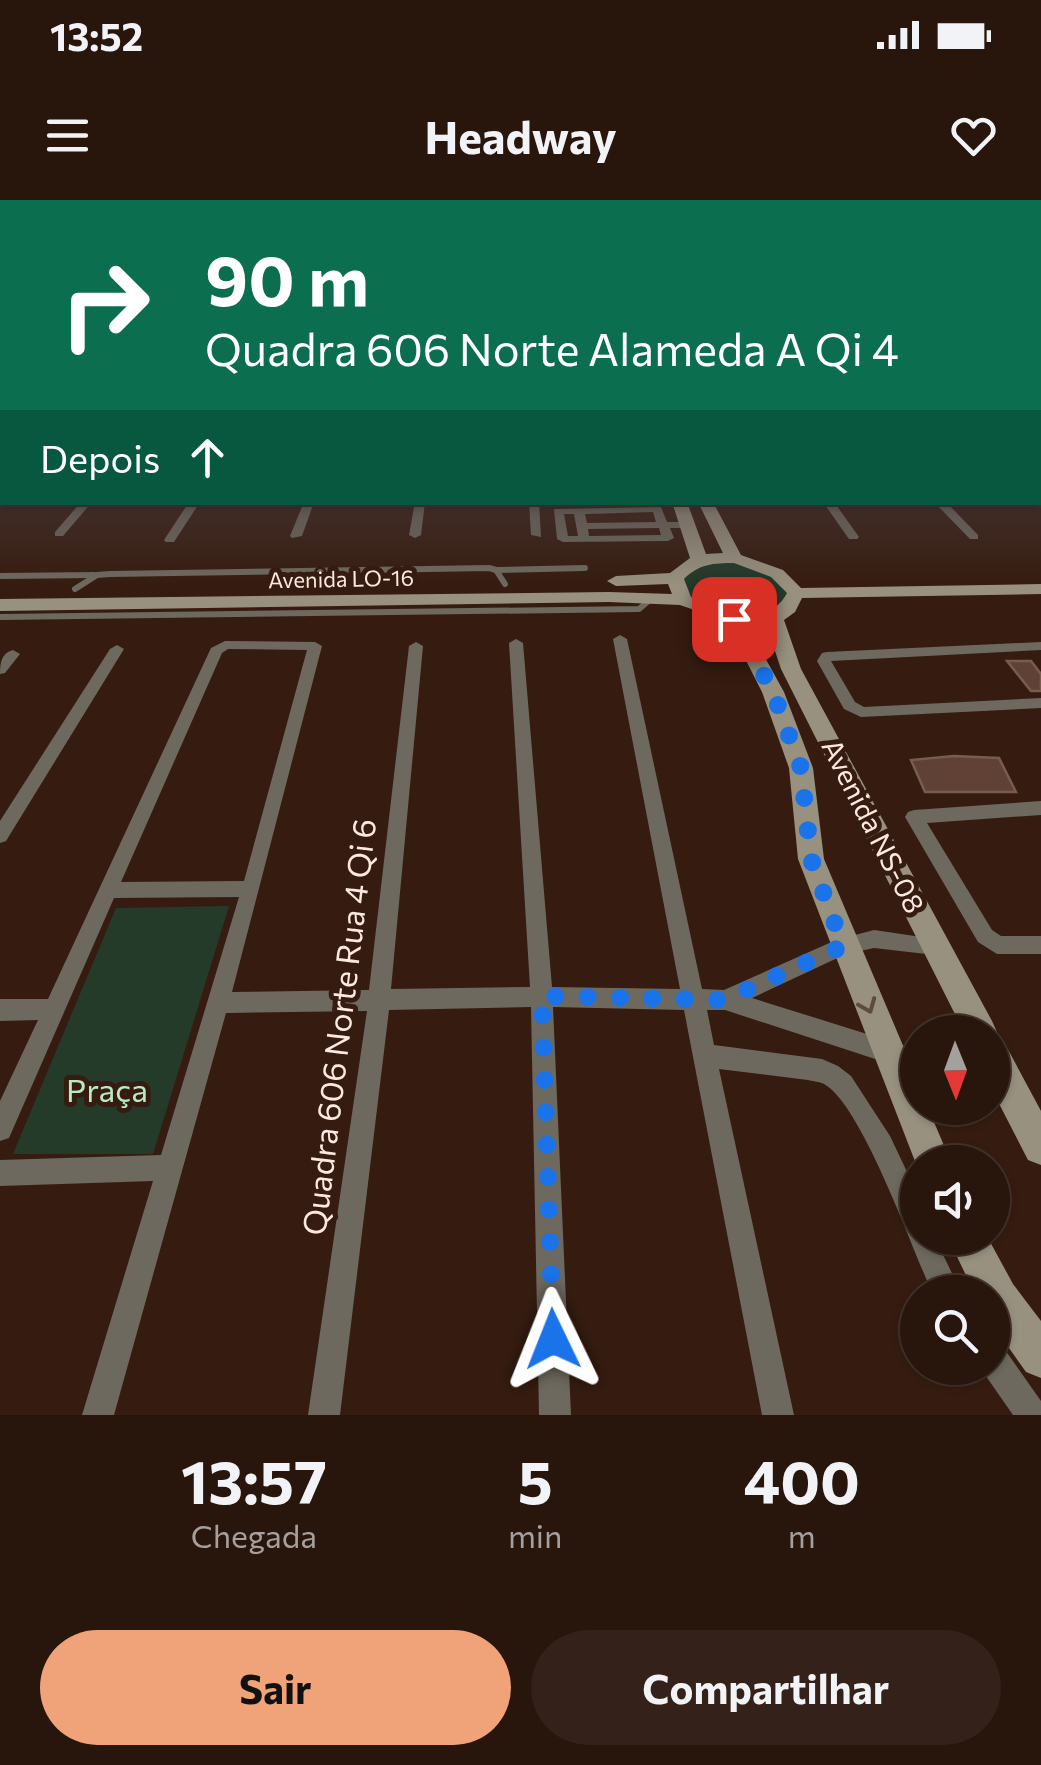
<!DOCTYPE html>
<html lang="pt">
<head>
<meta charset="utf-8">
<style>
  :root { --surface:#28150c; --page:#34221a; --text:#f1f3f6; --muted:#a59f9d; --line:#44342d; --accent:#f0a378 }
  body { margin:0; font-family:Commissioner,sans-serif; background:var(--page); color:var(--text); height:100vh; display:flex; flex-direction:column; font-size:38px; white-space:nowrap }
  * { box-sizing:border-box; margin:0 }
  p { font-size:32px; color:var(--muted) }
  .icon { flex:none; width:55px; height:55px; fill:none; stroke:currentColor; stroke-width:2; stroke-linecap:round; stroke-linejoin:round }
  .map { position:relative; height:1215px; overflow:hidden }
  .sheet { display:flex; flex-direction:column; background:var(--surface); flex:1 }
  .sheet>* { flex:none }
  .hud { position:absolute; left:0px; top:0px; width:1042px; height:305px; box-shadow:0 2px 8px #0004,0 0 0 2px var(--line); background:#0b6e4f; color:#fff; overflow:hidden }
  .needle { width:65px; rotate:179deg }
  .fabs { position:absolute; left:900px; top:815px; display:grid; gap:20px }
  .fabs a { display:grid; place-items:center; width:110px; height:110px; border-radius:50%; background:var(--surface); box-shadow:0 2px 8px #0004,0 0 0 2px var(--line); font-size:50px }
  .pin { position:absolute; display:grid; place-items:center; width:85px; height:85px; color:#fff; margin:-42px; border-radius:20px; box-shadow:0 5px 15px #0006 }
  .me { position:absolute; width:110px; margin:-55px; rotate:358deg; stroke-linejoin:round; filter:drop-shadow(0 0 8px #0008) }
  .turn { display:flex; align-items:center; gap:35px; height:210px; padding:0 40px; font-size:45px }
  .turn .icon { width:130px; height:130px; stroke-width:2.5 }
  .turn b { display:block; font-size:70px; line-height:85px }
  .then { display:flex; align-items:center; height:95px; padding:0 40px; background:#0003; gap:20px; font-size:38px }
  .eta { display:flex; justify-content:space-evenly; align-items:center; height:170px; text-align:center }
  .eta b { font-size:60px; font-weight:700; line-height:70px }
  .button { display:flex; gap:20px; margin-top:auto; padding:20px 40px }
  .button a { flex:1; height:115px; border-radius:60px; background:var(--accent); color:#111; font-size:40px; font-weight:700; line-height:115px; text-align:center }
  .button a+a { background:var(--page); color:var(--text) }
  .status { display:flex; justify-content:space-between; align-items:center; height:70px; padding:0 50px; background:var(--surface); direction:ltr }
  .status svg { height:28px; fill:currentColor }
  header { display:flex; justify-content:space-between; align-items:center; height:130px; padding:0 40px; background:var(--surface); font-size:45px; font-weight:700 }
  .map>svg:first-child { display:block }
  .green { fill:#253b2a }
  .building { fill:#5f4235; stroke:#7a5c4e; stroke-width:2.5 }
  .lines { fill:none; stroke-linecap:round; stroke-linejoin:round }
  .lane { stroke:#6e695e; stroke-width:6 }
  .street { fill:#6e695e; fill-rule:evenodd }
  .secondary { fill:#98917f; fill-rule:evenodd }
  .oneway { stroke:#5d4b3c }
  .route { stroke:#1a73e8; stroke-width:18; stroke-dasharray:0 32.4 }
  .labels { text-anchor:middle; stroke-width:10; stroke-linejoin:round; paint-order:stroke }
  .far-street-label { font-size:22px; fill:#fceae2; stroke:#361c10 }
  .street-label { font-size:28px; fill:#fceae2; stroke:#361c10 }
  .near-street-label { font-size:32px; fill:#fceae2; stroke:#361c10 }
  .near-park-label { font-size:32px; fill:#baeac4; stroke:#361c10 }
</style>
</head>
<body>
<div class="status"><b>13:52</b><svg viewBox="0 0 49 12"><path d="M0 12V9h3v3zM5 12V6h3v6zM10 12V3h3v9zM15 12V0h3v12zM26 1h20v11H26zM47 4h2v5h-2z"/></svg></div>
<header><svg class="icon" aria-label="menu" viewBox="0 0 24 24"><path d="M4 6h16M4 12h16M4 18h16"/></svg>Headway<svg class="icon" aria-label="heart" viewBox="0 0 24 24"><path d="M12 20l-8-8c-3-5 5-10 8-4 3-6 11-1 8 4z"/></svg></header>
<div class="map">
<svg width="1041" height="1215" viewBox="0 0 1041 1215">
  <rect width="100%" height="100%" fill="#361c10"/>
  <g class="green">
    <path d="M727,361L760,367L788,390V399C752,427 729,412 691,398L683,379L698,365Z"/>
    <path d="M229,706L153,954H13L116,708Z"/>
  </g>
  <g class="building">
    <path d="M1007,461H1031L1041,474V491H1031Z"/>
    <path d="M954,556L999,558L1016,592H925L911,560Z"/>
  </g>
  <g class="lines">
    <g class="lane">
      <path d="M496,370L585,368"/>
      <path d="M0,376L94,375"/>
      <path d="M75,389L97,375L110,374L489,368L496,370L505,384"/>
      <path d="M0,417L639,409L652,398"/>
    </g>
    <g class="street">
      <path d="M1040,217L1041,218V224L1040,223Z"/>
      <rect x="1040" y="273" width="1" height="6"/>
      <rect x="1040" y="293" width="1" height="7"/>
      <path d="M81,302H92L63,336H55V332Z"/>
      <path d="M189,302H200L174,342H166L164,340Z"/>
      <path d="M304,302H314L302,336L292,338L290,336Z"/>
      <path d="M415,302H425L421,335L415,338L409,335Z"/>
      <path d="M529,302H539L541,337L531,335Z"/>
      <path d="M823,302H834L859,337L857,339H849Z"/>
      <path d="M934,302H946L978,335V339H970Z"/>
      <path d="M661,307L667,322H689L695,325L689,328H670L674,338L668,341L563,342L557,339L554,309ZM653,312L656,322L587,323L585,314ZM564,314H574L578,336H568ZM659,328L661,335L589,336L588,329Z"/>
      <path d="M620,435L627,439L702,789L724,790L836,740L874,730L942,740L945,746L942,752L935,755L874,748L846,754L752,798L918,850V873L725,810H707L714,845L822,859L838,866L851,876L890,936L918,995V1038H935L961,1092H932C912,1049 862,905 824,884C821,882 812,881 808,880L719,869L794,1215H762L684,810L553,807L571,1215H539L531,807L389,810L340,1215H308L367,811L226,813L114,1215H82L153,981L0,986V960L161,955L239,697L114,698L9,938L0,941V901L38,820L0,821V799H48L211,448L225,441L315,442L322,446L232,792L369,790L409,446L416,442L423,446L391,789L530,787L509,443L516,439L523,443L552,787L680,789L613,439ZM228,449L307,450L244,681L121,682L222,453Z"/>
      <path d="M1041,442V450L831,461L855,502L864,507L1041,498V508L861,517L844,509L817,461L822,453L827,452Z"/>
      <path d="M117,445L124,449L6,641L0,643V621L110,449Z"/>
      <path d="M13,450L20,454L5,473L0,474C0,464 1,453 13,450Z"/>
      <path d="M1041,601V615L927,623L992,730L1001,736H1041V754H997L978,742L905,617L908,612L914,610Z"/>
      <path d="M992,1143L1003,1147L1041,1201V1215H1013L981,1169L992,1168Z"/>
    </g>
    <g class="secondary">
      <path d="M2,235V244L0,245V236Z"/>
      <path d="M672,302H687L706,354L723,353L698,302H713L741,355L783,370L801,388L1041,384V394L802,398L795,412L784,420L801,469L992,821L997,832L994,839L1004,842L1041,911V965L1028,960L992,890V832H964L781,469L766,424L747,425L784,492L813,568L824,659L918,881V908H928L951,962H918V969L798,659L789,568L762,492L726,421L680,405L609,402L0,411V399L609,392L672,394L668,384L616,386L607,381L616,376L670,373L690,358ZM734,363L771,377L787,393C768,430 721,410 691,397L684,379C699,364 713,363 734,363Z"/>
      <path d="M948,1038H988L1013,1084L1041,1121V1178L1026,1172L992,1124V1092H974Z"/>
    </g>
  </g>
  <defs><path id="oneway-chevron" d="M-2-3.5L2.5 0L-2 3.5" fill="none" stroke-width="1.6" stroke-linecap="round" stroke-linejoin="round" transform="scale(2.5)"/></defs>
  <use class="oneway" href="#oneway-chevron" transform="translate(868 806) rotate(68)"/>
  <linearGradient id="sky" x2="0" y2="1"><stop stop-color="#1e0f09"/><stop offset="0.56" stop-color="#4c4042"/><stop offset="1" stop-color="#4c4042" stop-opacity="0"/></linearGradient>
  <rect width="1041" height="385" fill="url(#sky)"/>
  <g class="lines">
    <path class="route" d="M553,1139L542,796L724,800L843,746L811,659L801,568L773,492L734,419"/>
  </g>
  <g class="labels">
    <g class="far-street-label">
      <text transform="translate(341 379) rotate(-1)" y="8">Avenida LO-16</text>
    </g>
    <g class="street-label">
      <text transform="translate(873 626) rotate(63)" y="10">Avenida NS-08</text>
    </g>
    <g class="near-street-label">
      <text transform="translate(340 827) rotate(-83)" y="11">Quadra 606 Norte Rua 4 Qi 6</text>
    </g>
    <g class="near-park-label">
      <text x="107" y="902">Praça</text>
    </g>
  </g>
</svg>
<div class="fabs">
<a><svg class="needle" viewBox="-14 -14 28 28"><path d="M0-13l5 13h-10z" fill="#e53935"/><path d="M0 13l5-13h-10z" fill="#a59f9d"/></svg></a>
<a><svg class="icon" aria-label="sound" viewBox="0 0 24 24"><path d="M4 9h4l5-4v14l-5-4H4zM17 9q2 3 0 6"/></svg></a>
<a><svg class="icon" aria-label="search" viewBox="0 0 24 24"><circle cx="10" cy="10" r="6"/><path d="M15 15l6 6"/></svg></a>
</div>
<div class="pin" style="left:734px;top:419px;background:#d93025"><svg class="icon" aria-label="arrive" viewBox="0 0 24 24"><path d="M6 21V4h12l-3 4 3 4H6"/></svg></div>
<svg class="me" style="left:553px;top:1139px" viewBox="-20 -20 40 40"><path d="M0-17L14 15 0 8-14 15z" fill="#1a73e8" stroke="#fff" stroke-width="4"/></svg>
<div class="hud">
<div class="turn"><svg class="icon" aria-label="right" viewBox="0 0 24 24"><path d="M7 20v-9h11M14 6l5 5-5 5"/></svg><div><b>90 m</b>Quadra 606 Norte Alameda A Qi 4</div></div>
<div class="then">Depois<svg class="icon" aria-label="ahead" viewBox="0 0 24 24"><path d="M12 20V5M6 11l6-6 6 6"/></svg></div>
</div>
</div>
<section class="sheet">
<div class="eta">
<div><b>13:57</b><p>Chegada</p></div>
<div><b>5</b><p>min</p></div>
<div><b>400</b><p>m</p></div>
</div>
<div class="button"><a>Sair</a><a>Compartilhar</a></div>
</section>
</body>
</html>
